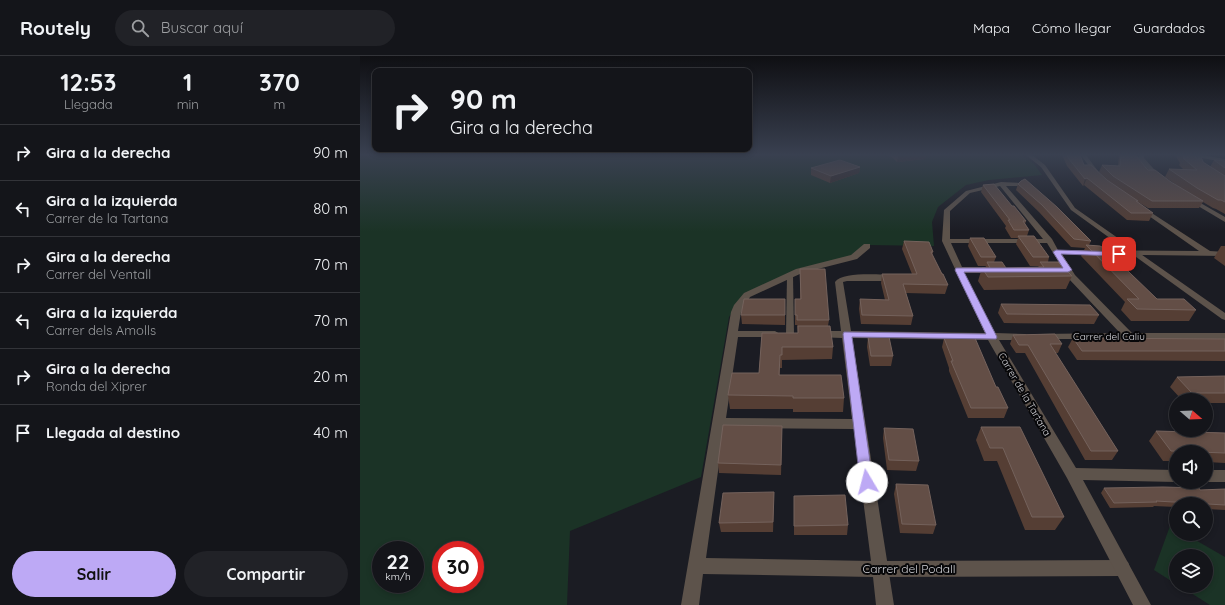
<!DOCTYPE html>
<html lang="es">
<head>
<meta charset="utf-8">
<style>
  :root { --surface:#14151a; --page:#212227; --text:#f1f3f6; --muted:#9d9fa2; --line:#333439; --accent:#bda9f5 }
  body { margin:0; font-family:Quicksand,sans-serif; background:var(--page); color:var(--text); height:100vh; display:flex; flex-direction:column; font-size:15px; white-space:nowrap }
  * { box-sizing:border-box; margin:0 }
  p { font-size:13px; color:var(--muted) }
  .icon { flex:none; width:22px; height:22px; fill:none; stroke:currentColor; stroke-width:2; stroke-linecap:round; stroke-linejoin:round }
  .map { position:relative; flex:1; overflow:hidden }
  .details { display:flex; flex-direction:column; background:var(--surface); width:360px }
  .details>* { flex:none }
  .hud { position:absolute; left:12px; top:12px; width:380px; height:84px; border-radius:8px; box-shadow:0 2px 6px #0003,0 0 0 1px var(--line); background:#14151a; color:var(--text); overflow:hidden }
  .needle { width:26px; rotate:109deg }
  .tools { position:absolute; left:809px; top:337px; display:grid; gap:8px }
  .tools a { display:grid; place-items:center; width:44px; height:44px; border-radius:50%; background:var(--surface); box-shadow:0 2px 6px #0003,0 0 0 1px var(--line); font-size:20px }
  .speed { position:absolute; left:12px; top:485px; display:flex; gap:8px; font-size:20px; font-weight:700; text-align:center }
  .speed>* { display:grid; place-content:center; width:52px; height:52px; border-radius:50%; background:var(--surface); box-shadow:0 2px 6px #0003,0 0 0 1px var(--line); line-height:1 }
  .speed small { font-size:10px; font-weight:400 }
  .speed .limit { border:6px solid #d22; background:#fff; color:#111 }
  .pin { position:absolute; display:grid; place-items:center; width:34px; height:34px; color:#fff; margin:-17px; border-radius:8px; box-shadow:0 2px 6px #0006 }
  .me { position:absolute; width:44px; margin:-22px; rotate:352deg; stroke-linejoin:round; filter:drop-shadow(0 0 3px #0008) }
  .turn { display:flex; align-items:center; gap:14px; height:84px; padding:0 12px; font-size:18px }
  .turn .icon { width:52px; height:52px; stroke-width:2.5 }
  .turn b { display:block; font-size:28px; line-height:34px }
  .eta { display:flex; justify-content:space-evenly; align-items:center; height:68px; text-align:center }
  .eta b { font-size:24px; font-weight:700; line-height:28px }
  .cta { display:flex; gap:8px; margin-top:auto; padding:8px 12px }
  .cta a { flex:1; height:46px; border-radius:24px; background:var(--accent); color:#111; font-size:16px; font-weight:700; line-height:46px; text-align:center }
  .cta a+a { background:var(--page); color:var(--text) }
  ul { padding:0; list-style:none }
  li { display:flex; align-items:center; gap:12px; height:56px; padding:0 12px; border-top:1px solid var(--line) }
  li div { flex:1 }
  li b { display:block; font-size:15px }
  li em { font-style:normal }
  header { display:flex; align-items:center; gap:24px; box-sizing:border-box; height:56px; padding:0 20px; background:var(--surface); border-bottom:1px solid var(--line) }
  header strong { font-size:19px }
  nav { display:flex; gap:22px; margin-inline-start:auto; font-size:14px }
  .search { width:280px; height:36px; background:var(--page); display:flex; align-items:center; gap:10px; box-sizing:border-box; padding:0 14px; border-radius:22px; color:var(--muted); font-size:15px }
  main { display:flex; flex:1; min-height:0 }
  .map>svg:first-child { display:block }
  .green { fill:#1b3326; fill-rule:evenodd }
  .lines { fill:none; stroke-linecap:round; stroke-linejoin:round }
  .service { fill:#5d534b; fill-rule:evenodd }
  .pedestrian { fill:#5d534b; fill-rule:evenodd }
  .minor { fill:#5d534b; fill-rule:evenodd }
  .tertiary { fill:#5d534b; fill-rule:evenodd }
  .wall { fill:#553e34 }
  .shaded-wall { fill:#382a26 }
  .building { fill:#634e46; stroke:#74625c }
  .route { fill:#bda9f5; stroke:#7b6e9f }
  .labels { text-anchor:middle; stroke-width:4; stroke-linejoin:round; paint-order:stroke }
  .street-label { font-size:10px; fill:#d1d1d6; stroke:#070709 }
  .near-street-label { font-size:12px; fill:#d1d1d6; stroke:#070709 }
</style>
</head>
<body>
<header>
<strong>Routely</strong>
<div class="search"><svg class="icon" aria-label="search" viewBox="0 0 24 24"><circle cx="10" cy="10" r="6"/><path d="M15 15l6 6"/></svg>Buscar aquí</div>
<nav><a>Mapa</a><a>Cómo llegar</a><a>Guardados</a></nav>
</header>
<main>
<section class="details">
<div class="eta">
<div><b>12:53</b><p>Llegada</p></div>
<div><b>1</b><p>min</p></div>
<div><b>370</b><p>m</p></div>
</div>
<ul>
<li><svg class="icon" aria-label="right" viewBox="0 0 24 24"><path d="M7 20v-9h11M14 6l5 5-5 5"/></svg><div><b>Gira a la derecha</b></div><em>90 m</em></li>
<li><svg class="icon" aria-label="left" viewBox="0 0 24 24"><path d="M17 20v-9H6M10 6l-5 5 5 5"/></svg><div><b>Gira a la izquierda</b><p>Carrer de la Tartana</p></div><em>80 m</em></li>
<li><svg class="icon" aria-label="right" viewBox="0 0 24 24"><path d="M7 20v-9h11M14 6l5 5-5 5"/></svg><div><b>Gira a la derecha</b><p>Carrer del Ventall</p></div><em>70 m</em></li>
<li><svg class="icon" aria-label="left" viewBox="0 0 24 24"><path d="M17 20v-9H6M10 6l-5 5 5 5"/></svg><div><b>Gira a la izquierda</b><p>Carrer dels Amolls</p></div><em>70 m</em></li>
<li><svg class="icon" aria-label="right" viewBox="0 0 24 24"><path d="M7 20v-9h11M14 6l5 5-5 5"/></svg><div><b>Gira a la derecha</b><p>Ronda del Xiprer</p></div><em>20 m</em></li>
<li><svg class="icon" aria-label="arrive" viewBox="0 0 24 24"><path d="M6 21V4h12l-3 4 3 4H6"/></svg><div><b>Llegada al destino</b></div><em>40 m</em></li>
</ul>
<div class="cta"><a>Salir</a><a>Compartir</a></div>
</section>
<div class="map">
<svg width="865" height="549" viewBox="0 0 865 549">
  <rect width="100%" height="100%" fill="#1b1c23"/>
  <g class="green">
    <path d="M0,99H662L674,108L682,119L629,124L606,129L578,151L572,166L574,190L507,189L491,202L439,215L380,245L369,261L341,421L210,475L207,549H0ZM21,494H55V528H21ZM81,494H115V528H81Z"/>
    <path d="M810,470L816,473V478H825L865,501V549H850L820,530H846V500H816V528L794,514Z"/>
  </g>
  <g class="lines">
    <path class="service" d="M430,218L433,220L434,278L430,280L426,278L427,220Z"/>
    <path class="pedestrian" d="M762,504L768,506L770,512L768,518L762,520L519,521L513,519L511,513L513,507L519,505Z"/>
    <g class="minor">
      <path d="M721,99H726L740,118L739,119H735Z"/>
      <path d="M780,99H784V102L801,121V123C792,124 784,109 778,102Z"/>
      <path d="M831,99H842L865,103L864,106L842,102L845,110L865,125V130L840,112L837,101Z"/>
      <path d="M641,126L662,127V129L660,130H646L692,183L698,194L839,195L779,153L778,152L781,150L850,195L865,196V200L702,198L715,219L772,277H865V283H683L678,280L679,278L760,277L709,223L687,187H591L602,211H635L639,214L635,217H604L635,277L665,278L670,281L665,284H639L716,412L816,414V426L723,424L791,549H773L707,422L628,284L492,282L534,549H516L513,521L343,518L339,549H321L371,256L374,249L384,237L436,213L491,199L504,188H510V192L497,203L442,217L390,241L381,256L378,275H415L420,278L415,281H378L366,362L492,363L482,282L457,281L452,278L457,275H481L475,226C483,215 521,219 535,219L539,222L535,225H487L483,226L491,275L625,277L582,185L584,154L606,135ZM640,130L683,183H590V155L610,137ZM364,372L494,373L511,505L346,502Z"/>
      <path d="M830,141L865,161V166L828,144V142Z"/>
      <rect x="846" y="414" width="19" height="12"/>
    </g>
    <path class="tertiary" d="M666,99H672L685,109L715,152L865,257V264L862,263L711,154L681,111Z"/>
  </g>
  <g class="wall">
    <path d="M526,99H566L565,103L537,106L533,102Z"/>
    <path d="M698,99H720L724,109L748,125L739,116L742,109L758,110L759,99H776L785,111L819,131L805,121L809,113L824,114L819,109L820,107L815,99H835L837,103L843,106L850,111L854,104L865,105V158L856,153L853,152L843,146L839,152H788L778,146L793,157L789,165L767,164L724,129L723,130L707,110L702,99Z"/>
    <path d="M500,111L499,117L470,127L451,119V112Z"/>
    <path d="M658,128L731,185L729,189L797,243L836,254L829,265H771L761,254L765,246L721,200L725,192L711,191L679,156L656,134Z"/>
    <path d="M623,129L652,150L666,165L665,168L669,174L667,180L689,201L688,206L712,220L706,233L624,234L618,225L622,212H625L626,210H618L608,190L610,182L636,201L634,206L646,212L678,211L679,210H670L656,188L658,182H651L645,172L646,170L621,136Z"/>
    <path d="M544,185L573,196L572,199L582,218L588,229L585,238L546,237L553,260L551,269L501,268L499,253L500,243L525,244L521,227L522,218H552L542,193Z"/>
    <path d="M861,190H865V210L854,202Z"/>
    <path d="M440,213L469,264L468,270L473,291L472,303L422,304V312H420V319L484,342L483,356H433V353H370L368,339L399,317L402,277H438L437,269H435V243H440Z"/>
    <path d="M425,243V269L382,268L381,259Z"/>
    <path d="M641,248L739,259L734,268L644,267L638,257Z"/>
    <path d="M653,279L702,288L698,297H695L758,395L752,404H725L665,297H656L650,288Z"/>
    <path d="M508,281L533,300L531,310H510L507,291Z"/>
    <path d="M584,282L636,331L648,352L644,362H608L589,315V312L582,291Z"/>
    <path d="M713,282L865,283V305L717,304L708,291Z"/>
    <path d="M865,320V347H846V344H822L810,331L817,321Z"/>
    <path d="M422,370L421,419L359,417L358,407Z"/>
    <path d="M621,371H660L704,461L695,474H665L637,405H624L616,384Z"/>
    <path d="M524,372L559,405L556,415L527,414L523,382Z"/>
    <path d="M796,375L865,377V407L846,406V396H816V405H803L789,385Z"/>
    <path d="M536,428L576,469L573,478L540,477L534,438Z"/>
    <path d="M744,432L840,434L865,433V454L846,453V448H816V451L794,450L793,451L750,452L741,437Z"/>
    <path d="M414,436L413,476H361L359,467Z"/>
    <path d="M434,440L488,469L487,479H434Z"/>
  </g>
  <g class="shaded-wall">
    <path d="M538,99H566L565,103L537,106Z"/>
    <path d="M500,111L499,117L470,127L471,120Z"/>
    <path d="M727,122L724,129L723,130L725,123Z"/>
    <path d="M420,299V312L419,332V319Z"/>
    <path d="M422,370V380L421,419V409Z"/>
    <path d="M414,436V446L413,476V466Z"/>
  </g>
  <g class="building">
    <path d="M707,99H720L724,109H731L747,124L778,145H776L793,157H771L727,122L725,123L709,103Z"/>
    <path d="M761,99H776L785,111L788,114H795L811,126L843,145H792L753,120L742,109L760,110Z"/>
    <path d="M823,99H835L837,103H842L843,106L865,120V146L861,144H858L837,132L809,113L837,114L823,102H825Z"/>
    <path d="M480,104L500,111L471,120L451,112Z"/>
    <path d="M854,104L865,105V112Z"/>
    <path d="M665,123L697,151L731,185L714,183L682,149L658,128L661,125Z"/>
    <path d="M634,128L652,150H654L666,165H663L669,174H654L648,164H650L623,129Z"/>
    <path d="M658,180H674L689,201H673Z"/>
    <path d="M610,182H624L636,201H621Z"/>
    <path d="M544,185L569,186L573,196H571L582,218H583L588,229L543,228L553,260L502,259L500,243L529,244L522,218H557Z"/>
    <path d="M726,189L740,190L744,192L797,243H824L836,254L777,253L767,243H779Z"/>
    <path d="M627,206H642L646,212L684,211L680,206H698L712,220L628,221L622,212H630Z"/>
    <path d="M440,213H465L469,264H437V259H435V243H441Z"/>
    <path d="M384,243H425V259H381Z"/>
    <path d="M641,248L730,249L739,259L647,258Z"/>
    <path d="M438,270H470L473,291H422V299H420L419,319H481L484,342H433V340L368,339L372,317H399L402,277H438Z"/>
    <path d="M695,278L702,288H690L758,395H731L668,289H659L653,279Z"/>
    <path d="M508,281H529L533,300H511Z"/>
    <path d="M584,282H615L636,331H638L648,352H611L591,305H593Z"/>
    <path d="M713,282L865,283V295H722Z"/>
    <path d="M865,320V337H832L817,321Z"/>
    <path d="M363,369L422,370L421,409L358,407Z"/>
    <path d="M621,371H660L704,461H672L643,392H630Z"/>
    <path d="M524,372L553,373L559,405L529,404Z"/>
    <path d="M796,375L865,377V397L811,395Z"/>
    <path d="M536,428L568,429L576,469L542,468Z"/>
    <path d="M803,431L839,432L840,434L865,433V449L796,445L797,446L754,447L744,432Z"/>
    <path d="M414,436L413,466L359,467L363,437Z"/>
    <path d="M485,439L488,469L434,470V440Z"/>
  </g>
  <linearGradient id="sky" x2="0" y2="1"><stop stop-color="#0f0f13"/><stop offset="0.56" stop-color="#394050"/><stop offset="1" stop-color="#394050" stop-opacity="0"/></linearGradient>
  <rect width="865" height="176" fill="url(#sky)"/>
  <path class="route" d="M696,194L759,196L763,198L759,200L701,198L712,214L708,216H604L637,281L636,283L492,281L513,426L511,430L507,431L502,430L500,426L483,278L484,276L626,278L595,214L596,212H703L693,196Z"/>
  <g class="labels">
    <g class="street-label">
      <text x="749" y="284">Carrer del Caliu</text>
      <text transform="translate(665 338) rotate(60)" y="4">Carrer de la Tartana</text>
    </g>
    <g class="near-street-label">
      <text x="549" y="517">Carrer del Podall</text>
    </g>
  </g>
</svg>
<div class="tools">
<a><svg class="needle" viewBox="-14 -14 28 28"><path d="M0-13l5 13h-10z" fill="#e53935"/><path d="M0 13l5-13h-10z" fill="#9d9fa2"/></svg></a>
<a><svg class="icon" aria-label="sound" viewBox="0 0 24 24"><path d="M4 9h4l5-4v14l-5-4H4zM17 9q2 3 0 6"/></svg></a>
<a><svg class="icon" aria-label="search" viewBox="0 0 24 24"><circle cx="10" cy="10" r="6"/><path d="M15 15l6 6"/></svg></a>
<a><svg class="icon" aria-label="layers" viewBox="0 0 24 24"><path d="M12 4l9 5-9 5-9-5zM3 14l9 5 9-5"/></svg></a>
</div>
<div class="speed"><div>22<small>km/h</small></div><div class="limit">30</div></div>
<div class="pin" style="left:759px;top:198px;background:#d93025"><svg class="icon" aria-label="arrive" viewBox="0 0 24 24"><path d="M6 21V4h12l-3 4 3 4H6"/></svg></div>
<svg class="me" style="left:507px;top:426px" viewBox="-20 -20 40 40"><circle r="19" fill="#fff"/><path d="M0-13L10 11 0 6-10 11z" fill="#bda9f5"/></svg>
<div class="hud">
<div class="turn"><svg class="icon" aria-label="right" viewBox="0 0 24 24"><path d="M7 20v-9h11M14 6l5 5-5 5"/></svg><div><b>90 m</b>Gira a la derecha</div></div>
</div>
</div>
</main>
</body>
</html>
